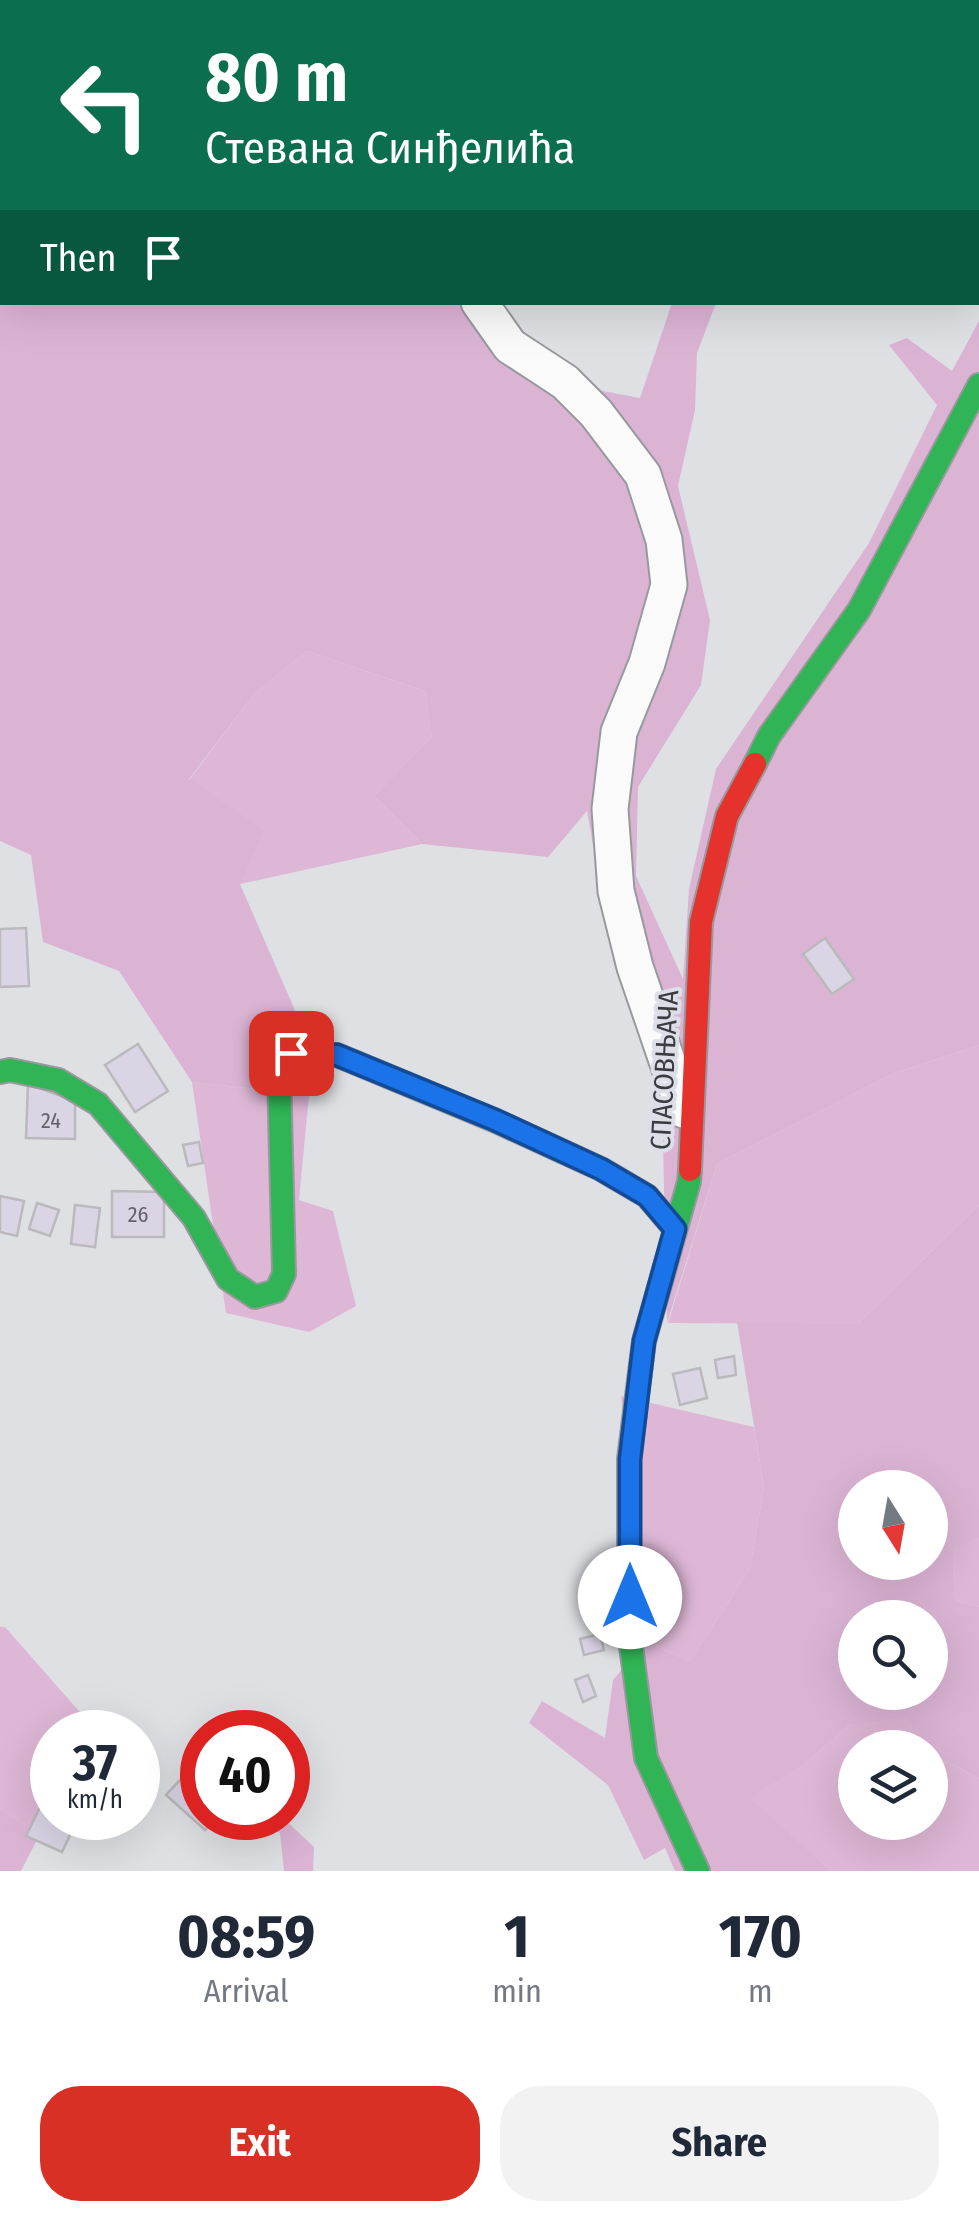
<!DOCTYPE html>
<html lang="en">
<head>
<meta charset="utf-8">
<style>
  :root { --surface:#fff; --page:#f2f2f3; --text:#1f2937; --muted:#747a83; --accent:#d93025 }
  body { margin:0; font-family:"Fira Sans Condensed",sans-serif; background:var(--page); color:var(--text); height:100vh; display:flex; flex-direction:column; font-size:38px; white-space:nowrap }
  * { box-sizing:border-box; margin:0 }
  p { font-size:32px; color:var(--muted) }
  .icon { flex:none; width:55px; height:55px; fill:none; stroke:currentColor; stroke-width:2; stroke-linecap:round; stroke-linejoin:round }
  .map { position:relative; height:1871px; overflow:hidden }
  .side { display:flex; flex-direction:column; background:var(--surface); flex:1 }
  .side>* { flex:none }
  .banner { position:absolute; left:0px; top:0px; width:980px; height:305px; box-shadow:0 10px 40px #0002; background:#0b6e4f; color:#fff; overflow:hidden }
  .needle { width:65px; rotate:169deg }
  .controls { position:absolute; left:838px; top:1470px; display:grid; gap:20px }
  .controls a { display:grid; place-items:center; width:110px; height:110px; border-radius:50%; background:var(--surface); box-shadow:0 10px 40px #0002; font-size:50px }
  .speed { position:absolute; left:30px; top:1710px; display:flex; gap:20px; font-size:50px; font-weight:700; text-align:center }
  .speed>* { display:grid; place-content:center; width:130px; height:130px; border-radius:50%; background:var(--surface); box-shadow:0 10px 40px #0002; line-height:1 }
  .speed small { font-size:25px; font-weight:400 }
  .speed .limit { border:15px solid #d22; background:#fff; color:#111 }
  .pin { position:absolute; display:grid; place-items:center; width:85px; height:85px; color:#fff; margin:-42px; border-radius:20px; box-shadow:0 5px 15px #0006 }
  .me { position:absolute; width:110px; margin:-55px; rotate:0deg; stroke-linejoin:round; filter:drop-shadow(0 0 8px #0008) }
  .turn { display:flex; align-items:center; gap:35px; height:210px; padding:0 40px; font-size:45px }
  .turn .icon { width:130px; height:130px; stroke-width:2.5 }
  .turn b { display:block; font-size:70px; line-height:85px }
  .then { display:flex; align-items:center; height:95px; padding:0 40px; background:#0003; gap:20px; font-size:38px }
  .eta { display:flex; justify-content:space-evenly; align-items:center; height:170px; text-align:center }
  .eta b { font-size:60px; font-weight:700; line-height:70px }
  .primary-button { display:flex; gap:20px; margin-top:auto; padding:20px 40px }
  .primary-button a { flex:1; height:115px; border-radius:40px; background:var(--accent); color:#fff; font-size:40px; font-weight:700; line-height:115px; text-align:center }
  .primary-button a+a { background:var(--page); color:var(--text) }
  .map>svg:first-child { display:block }
  .green { fill:#ddb7d5 }
  .forest { fill:#dbb4d4; fill-rule:evenodd }
  .building { fill:#dad4e5; stroke:#bababd; stroke-width:2.5 }
  .lines { fill:none; stroke-linecap:round; stroke-linejoin:round }
  .street-casing { stroke:#98999c; stroke-width:39 }
  .fast-casing { stroke:#98999c; stroke-width:26 }
  .jam-casing { stroke:#98999c; stroke-width:26 }
  .street { stroke:#fafafb; stroke-width:35 }
  .fast { stroke:#30b455; stroke-width:22 }
  .jam { stroke:#e5322d; stroke-width:22 }
  .route-casing { stroke:#114b97; stroke-width:25 }
  .route { stroke:#1a73e8; stroke-width:18 }
  .labels { text-anchor:middle; stroke-width:8; stroke-linejoin:round; paint-order:stroke }
  .number-label { font-size:22px; fill:#636269 }
  .street-label { font-size:28px; fill:#3b3c40; stroke:#dcdfe7 }
</style>
</head>
<body>
<div class="map">
<svg width="979" height="1871" viewBox="0 0 979 1871">
  <rect width="100%" height="100%" fill="#dfe0e4"/>
  <g class="green">
    <path d="M307,651L425,691L432,737L374,796L422,844L240,884L189,780L255,693Z"/>
    <path d="M979,1045V1205L858,1324L668,1323L717,1164L894,1073Z"/>
    <path d="M192,1082L309,1095L299,1200L333,1211L356,1306L309,1332L226,1313Z"/>
    <path d="M621,1396L754,1427L764,1487L750,1569L690,1661L645,1642Z"/>
    <path d="M979,1538V1607L955,1601L954,1547Z"/>
    <path d="M0,1627H5L93,1727L91,1732H52V1809L40,1834L0,1809Z"/>
    <path d="M909,1715L923,1747L855,1748V1822H930V1753L979,1778V1871H831L749,1798L805,1764L848,1726Z"/>
  </g>
  <g class="forest">
    <path d="M0,0L435,2H2V302L493,303L529,377L640,398L672,303H716L697,353L695,410L678,486L710,620L701,685L638,787L636,876L683,979L689,889L716,769L869,543L937,405L889,345L907,338L952,371L979,321V1045L894,1073L717,1164L667,1323L663,1142L667,1107L614,964L587,811L548,857L422,844L374,796L432,737L425,691L307,651L255,693L189,779L264,830L240,884L294,1008L313,1075L309,1095L192,1082L119,971L43,942L31,855L0,841Z"/>
    <path d="M979,1205V1538L954,1548L955,1601L979,1607V1778L930,1753V1748L923,1747L908,1716L848,1726L805,1764L750,1798L831,1871H675L665,1848L644,1860L608,1785L529,1723L542,1701L605,1738L613,1680L645,1642L690,1661L750,1569L764,1487L737,1322L858,1324ZM855,1488H930V1562H855ZM855,1618H930V1692H855Z"/>
    <path d="M0,1809L40,1834L21,1871H0Z"/>
    <path d="M255,1818H283L314,1847L313,1871H284L280,1833Z"/>
  </g>
  <g class="building">
    <path d="M26,928L29,986L0,987V929Z"/>
    <path d="M825,938L854,979L832,994L803,954Z"/>
    <path d="M138,1044L168,1091L135,1112L105,1065Z"/>
    <path d="M28,1084L75,1101V1139L26,1138Z"/>
    <path d="M199,1142L203,1163L188,1166L183,1145Z"/>
    <path d="M112,1191L164,1192V1237H112Z"/>
    <path d="M0,1196L24,1201L17,1236L0,1232Z"/>
    <path d="M37,1203L59,1210L50,1236L29,1229Z"/>
    <path d="M75,1205L100,1208L95,1247L71,1244Z"/>
    <path d="M734,1356L736,1375L718,1378L715,1360Z"/>
    <path d="M700,1368L707,1398L680,1405L673,1374Z"/>
    <path d="M600,1634L604,1650L584,1655L580,1639Z"/>
    <path d="M588,1675L596,1696L583,1702L575,1680Z"/>
    <path d="M87,1714L100,1725L94,1732H72Z"/>
    <path d="M194,1765L202,1773V1818H216L205,1830L166,1795Z"/>
    <path d="M47,1793L52,1795V1818H78L62,1852L26,1836Z"/>
  </g>
  <g class="lines">
    <g class="street-casing">
      <g id="street">
        <path d="M441,0V2"/>
        <path d="M13,2L17,0"/>
        <path d="M479,302L510,346L565,382L596,413L643,475L664,540L669,585L647,663L619,732L610,809L616,891L635,967L684,1110"/>
      </g>
    </g>
    <g class="fast-casing">
      <g id="fast">
        <path d="M755,764L769,736L859,610L979,385"/>
        <path d="M0,1072L10,1070L58,1080L98,1104L194,1218L228,1279L255,1297L276,1291L284,1274L279,1073L291,1053L337,1055L496,1121"/>
        <path d="M690,1170L689,1182L644,1341L629,1459V1631L646,1758L698,1871"/>
      </g>
    </g>
    <g class="jam-casing">
      <g id="jam">
        <path d="M496,1121L601,1169L647,1196L675,1229"/>
        <path d="M690,1170L701,922L727,816L755,764"/>
      </g>
    </g>
    <use href="#street" class="street"/>
    <use href="#fast" class="fast"/>
    <use href="#jam" class="jam"/>
  </g>
  <g class="lines">
    <g class="route-casing">
      <path id="route" d="M291,1053L337,1055L495,1120L601,1169L647,1196L675,1229L644,1341L630,1459V1597"/>
    </g>
    <use href="#route" class="route"/>
  </g>
  <g class="labels">
    <g class="number-label">
      <text x="51" y="1128">24</text>
      <text x="138" y="1222">26</text>
    </g>
    <g class="street-label">
      <text transform="translate(664 1070) rotate(-87)" y="10">СПАСОВЊАЧА</text>
    </g>
  </g>
</svg>
<div class="controls">
<a><svg class="needle" viewBox="-14 -14 28 28"><path d="M0-13l5 13h-10z" fill="#e53935"/><path d="M0 13l5-13h-10z" fill="#747a83"/></svg></a>
<a><svg class="icon" aria-label="search" viewBox="0 0 24 24"><circle cx="10" cy="10" r="6"/><path d="M15 15l6 6"/></svg></a>
<a><svg class="icon" aria-label="layers" viewBox="0 0 24 24"><path d="M12 4l9 5-9 5-9-5zM3 14l9 5 9-5"/></svg></a>
</div>
<div class="speed"><div>37<small>km/h</small></div><div class="limit">40</div></div>
<div class="pin" style="left:291px;top:1053px;background:#d93025"><svg class="icon" aria-label="arrive" viewBox="0 0 24 24"><path d="M6 21V4h12l-3 4 3 4H6"/></svg></div>
<svg class="me" style="left:630px;top:1597px" viewBox="-20 -20 40 40"><circle r="19" fill="#fff"/><path d="M0-13L10 11 0 6-10 11z" fill="#1a73e8"/></svg>
<div class="banner">
<div class="turn"><svg class="icon" aria-label="left" viewBox="0 0 24 24"><path d="M17 20v-9H6M10 6l-5 5 5 5"/></svg><div><b>80 m</b>Стевана Синђелића</div></div>
<div class="then">Then<svg class="icon" aria-label="arrive" viewBox="0 0 24 24"><path d="M6 21V4h12l-3 4 3 4H6"/></svg></div>
</div>
</div>
<section class="side">
<div class="eta">
<div><b>08:59</b><p>Arrival</p></div>
<div><b>1</b><p>min</p></div>
<div><b>170</b><p>m</p></div>
</div>
<div class="primary-button"><a>Exit</a><a>Share</a></div>
</section>
</body>
</html>
